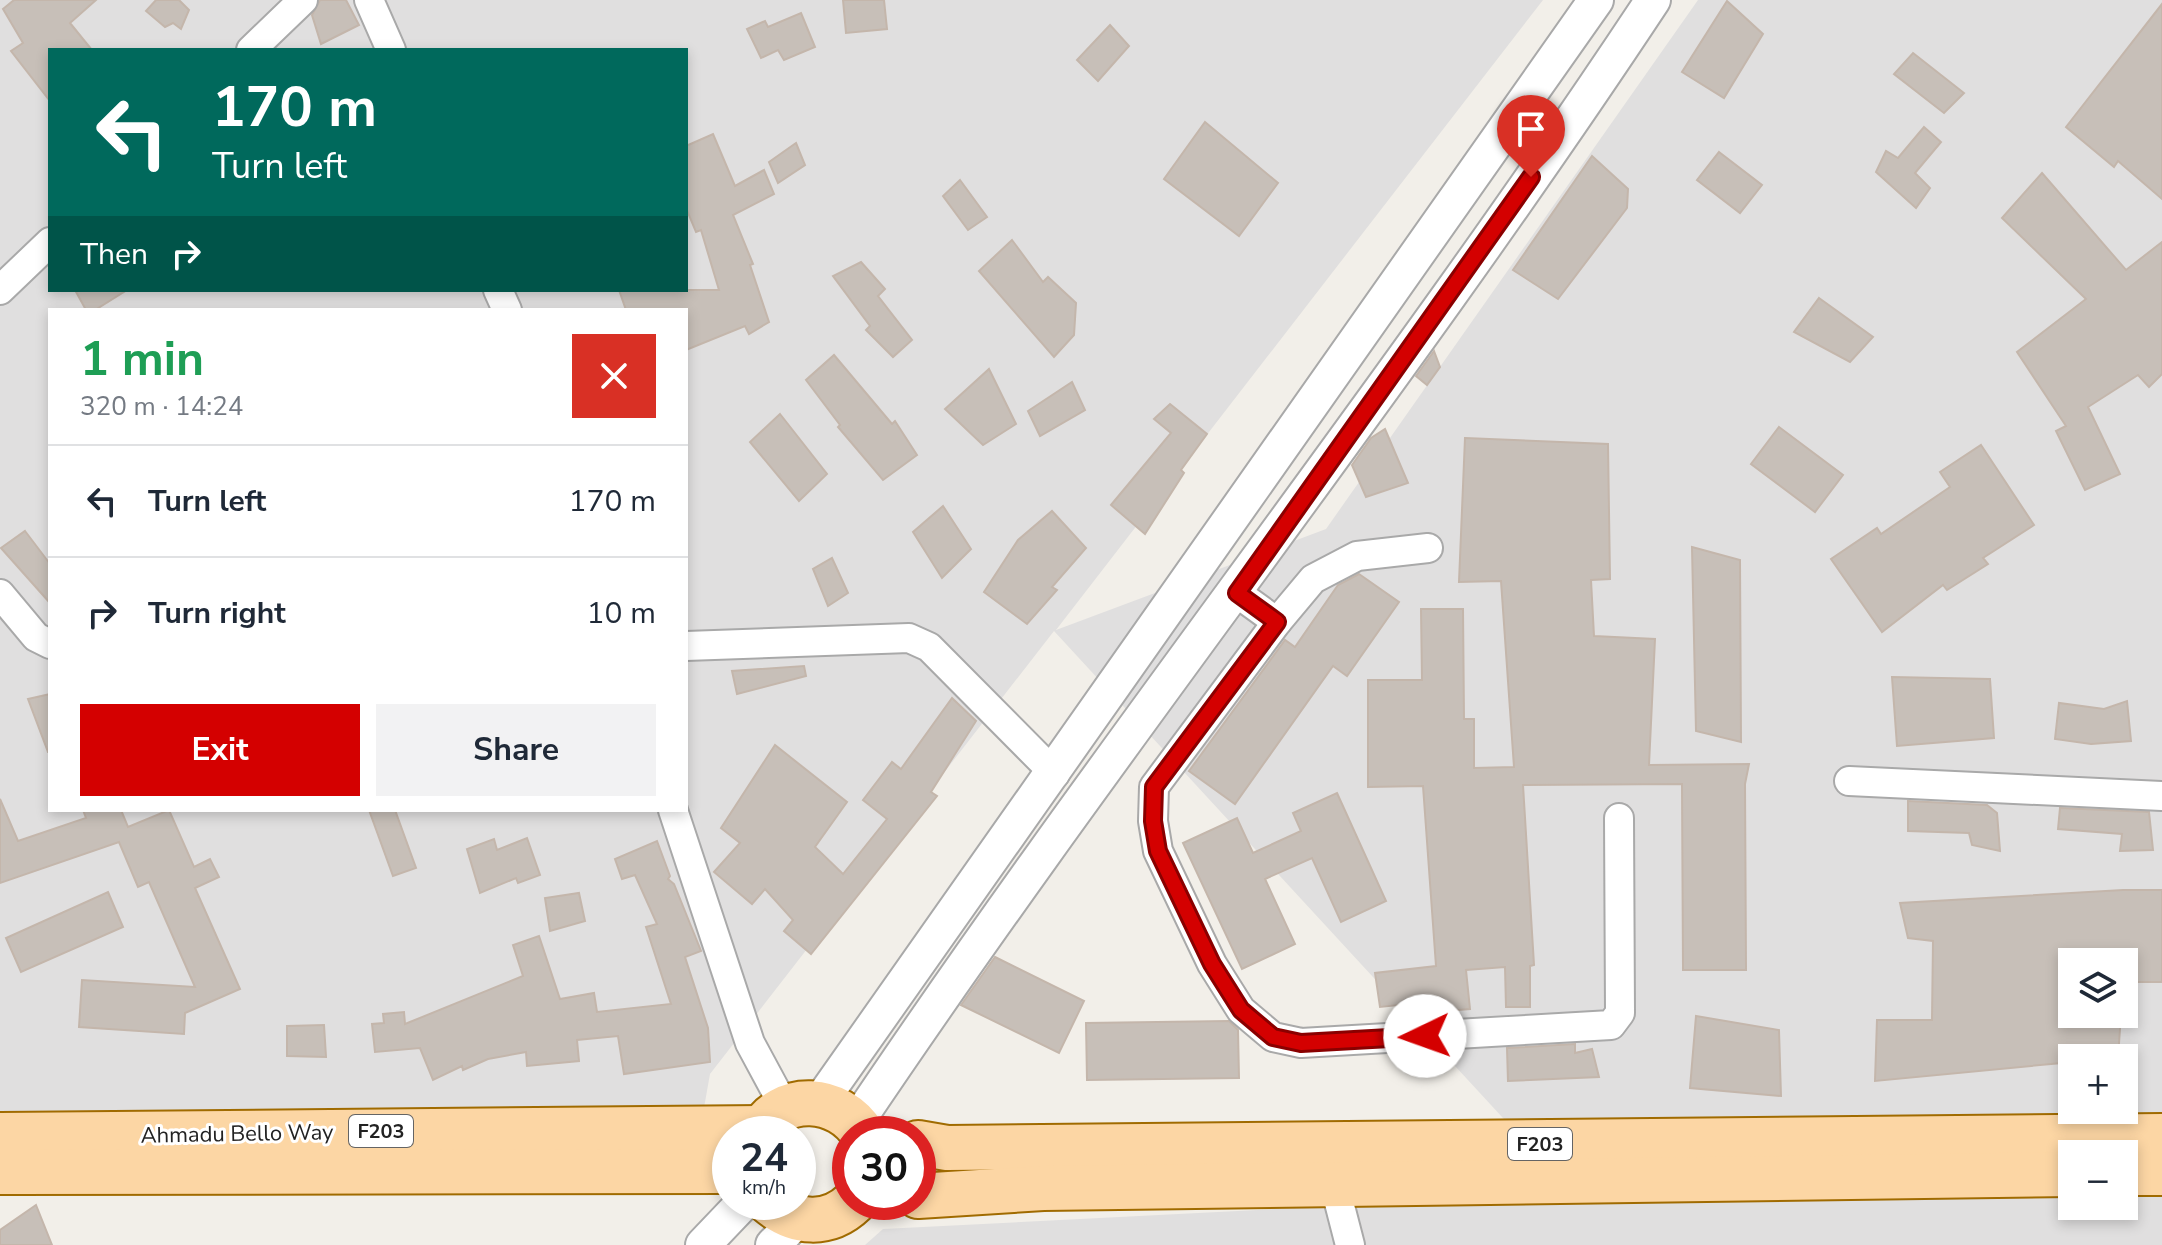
<!DOCTYPE html>
<html lang="en">
<head>
<meta charset="utf-8">
<style>
  :root { --surface:#fff; --page:#f2f2f3; --text:#1f2937; --muted:#747a83; --line:#e0e1e3; --accent:#d40000 }
  body { margin:0; font-family:"Nunito Sans",sans-serif; background:var(--page); color:var(--text); height:100vh; display:flex; flex-direction:column; font-size:30px; white-space:nowrap }
  * { box-sizing:border-box; margin:0 }
  p { font-size:26px; color:var(--muted) }
  .icon { flex:none; width:44px; height:44px; fill:none; stroke:currentColor; stroke-width:2; stroke-linecap:round; stroke-linejoin:round }
  .map { position:relative; flex:1; overflow:hidden }
  .panel { position:absolute; left:48px; top:308px; width:640px; height:504px; display:flex; flex-direction:column; background:var(--surface); border-radius:0px; box-shadow:0 4px 12px #0003 }
  .panel>* { flex:none }
  .guide { position:absolute; left:48px; top:48px; width:640px; height:244px; border-radius:0px; box-shadow:0 4px 12px #0003; background:#00695c; color:#fff; overflow:hidden }
  .tools { position:absolute; left:2058px; top:948px; display:grid; gap:16px }
  .tools a { display:grid; place-items:center; width:80px; height:80px; border-radius:0px; background:var(--surface); box-shadow:0 4px 12px #0003; font-size:40px }
  .speed { position:absolute; left:712px; top:1116px; display:flex; gap:16px; font-size:40px; font-weight:700; text-align:center }
  .speed>* { display:grid; place-content:center; width:104px; height:104px; border-radius:50%; background:var(--surface); box-shadow:0 4px 12px #0003; line-height:1 }
  .speed small { font-size:20px; font-weight:400 }
  .speed .limit { border:12px solid #d22; background:#fff; color:#111 }
  .pin { position:absolute; display:grid; place-items:center; width:68px; height:68px; color:#fff; margin:-82px -34px; border-radius:50% 50% 50% 0; rotate:-45deg; box-shadow:0 0 8px #0007 }
  .pin .icon { rotate:45deg }
  .me { position:absolute; width:88px; margin:-44px; rotate:267deg; stroke-linejoin:round; filter:drop-shadow(0 0 6px #0008) }
  .turn { display:flex; align-items:center; gap:28px; height:168px; padding:0 32px; font-size:36px }
  .turn .icon { width:104px; height:104px; stroke-width:2.5 }
  .turn b { display:block; font-size:56px; line-height:68px }
  .then { display:flex; align-items:center; height:76px; padding:0 32px; background:#0003; gap:16px; font-size:30px }
  .round { display:grid; place-items:center; flex:none; width:84px; height:84px; border-radius:0px; background:var(--page) }
  .headline { display:flex; align-items:center; justify-content:space-between; height:136px; padding:0 32px }
  h1 { font-size:48px; font-weight:700; line-height:60px; color:#1e9e55 }
  .action { display:flex; gap:16px; margin-top:auto; padding:16px 32px }
  .action a { flex:1; height:92px; border-radius:0px; background:var(--accent); color:#fff; font-size:32px; font-weight:700; line-height:92px; text-align:center }
  .action a+a { background:var(--page); color:var(--text) }
  ul { padding:0; list-style:none }
  li { display:flex; align-items:center; gap:24px; height:112px; padding:0 32px; border-top:2px solid var(--line) }
  li div { flex:1 }
  li b { display:block; font-size:30px }
  li em { font-style:normal }
  .map>svg:first-child { display:block }
  .residential { fill:#e0dfdf; fill-rule:evenodd }
  .building { fill:#c7bfb8; stroke:#c4b6ab; stroke-width:2 }
  .lines { fill:none; stroke-linecap:round; stroke-linejoin:round }
  .minor-casing { stroke:#a9a9a9; stroke-width:32 }
  .tertiary-casing { stroke:#a9a9a9; stroke-width:38 }
  .primary-casing { stroke:#a06b00; stroke-width:48 }
  .minor { stroke:#fff; stroke-width:28 }
  .tertiary { stroke:#fff; stroke-width:34 }
  .primary { stroke:#fcd6a4; stroke-width:44 }
  .route-casing { stroke:#8a0000; stroke-width:20 }
  .route { stroke:#d40000; stroke-width:14 }
  .labels { text-anchor:middle; stroke-width:6; stroke-linejoin:round; paint-order:stroke }
  .shield { fill:#fff; stroke:#646464; stroke-width:2 }
  .shield-label { font-size:20px; font-weight:bold; fill:#222 }
  .street-label { font-size:22px; fill:#222; stroke:#fff }
</style>
</head>
<body>
<div class="map">
<svg width="2162" height="1245" viewBox="0 0 2162 1245">
  <rect width="100%" height="100%" fill="#f2efe9"/>
  <path class="residential" d="M0,0H1543L1056,630L1326,529L1698,0H2162V1245H865L883,1229L1573,1194L1054,631L710,1074L697,1147L0,1149ZM50,50H686V290H50ZM50,310H686V810H50ZM2072,962H2124V1014H2072ZM2072,1058H2124V1110H2072ZM2072,1154H2124V1206H2072Z"/>
  <g class="building">
    <path d="M14,0H96L70,23L92,50H50V101L11,51L23,43L3,9Z"/>
    <path d="M156,0H179L189,10L181,29L173,23L165,27L146,11Z"/>
    <path d="M320,0H346L359,25L321,44L312,15Z"/>
    <path d="M843,0H884L887,29L846,33Z"/>
    <path d="M1727,1L1763,34L1724,98L1682,72Z"/>
    <path d="M2162,4V199L2118,161L2114,167L2066,127Z"/>
    <path d="M801,13L815,47L784,60L778,50L761,58L747,29L765,21L768,27Z"/>
    <path d="M1110,25L1129,46L1098,81L1077,60Z"/>
    <path d="M1913,53L1964,93L1944,113L1894,74Z"/>
    <path d="M1205,122L1278,183L1239,236L1164,179Z"/>
    <path d="M1924,127L1941,142L1915,173L1930,188L1916,208L1876,172L1886,151L1898,158Z"/>
    <path d="M713,134L735,186L764,170L774,194L733,215L753,264L750,265L769,322L749,334L745,326L686,350V310H626L619,290H719L701,230L696,232L686,208V146Z"/>
    <path d="M796,143L805,165L778,183L769,162Z"/>
    <path d="M1719,152L1762,185L1740,213L1697,180Z"/>
    <path d="M1592,156L1628,189L1627,208L1558,299L1513,270Z"/>
    <path d="M2042,173L2126,270L2162,242V374L2149,387L2138,375L2088,407L2120,474L2085,490L2056,431L2066,426L2017,352L2086,299L2002,218Z"/>
    <path d="M960,180L987,217L968,230L943,196Z"/>
    <path d="M1012,240L1043,282L1048,277L1076,303L1074,335L1054,357L979,271Z"/>
    <path d="M861,262L885,289L878,296L912,340L893,357L866,330L870,326L833,276Z"/>
    <path d="M75,290H127L95,310H86Z"/>
    <path d="M1819,298L1873,337L1850,362L1794,332Z"/>
    <path d="M1434,351L1440,367L1427,385L1416,376Z"/>
    <path d="M834,355L892,424L895,421L917,455L883,480L838,427L840,425L806,380Z"/>
    <path d="M989,369L1016,424L983,445L945,409Z"/>
    <path d="M1072,382L1085,410L1040,436L1028,411Z"/>
    <path d="M1170,404L1207,434L1181,470L1184,473L1145,534L1111,505L1171,433L1154,419Z"/>
    <path d="M780,414L827,474L799,501L750,442Z"/>
    <path d="M1779,427L1843,475L1815,512L1751,464Z"/>
    <path d="M1385,429L1408,483L1366,497L1352,465L1371,438Z"/>
    <path d="M1465,438L1608,444L1610,579L1591,580L1594,636L1655,639L1649,765L1749,764L1745,784L1746,970H1683L1682,784L1523,785L1534,965L1530,966V1007H1506L1505,967L1466,970L1470,1009L1446,1011L1445,1000L1380,1007L1375,973L1436,966L1423,786L1368,787V680H1422L1421,609H1463L1464,719H1474V768L1514,767L1501,581L1459,582Z"/>
    <path d="M1981,445L2034,525L1983,558L1988,564L1947,590L1943,585L1882,632L1831,559L1877,528L1881,534L1950,487L1940,472Z"/>
    <path d="M943,506L971,549L942,578L913,532Z"/>
    <path d="M1052,511L1086,548L1052,587L1057,590L1027,624L984,592L1018,540Z"/>
    <path d="M25,531L50,564V603L1,548Z"/>
    <path d="M1692,547L1740,560L1741,742L1696,731Z"/>
    <path d="M832,558L848,593L828,606L813,569Z"/>
    <path d="M1359,574L1399,602L1347,676L1333,666L1235,804L1189,771L1285,640L1295,647L1338,585Z"/>
    <path d="M804,666L806,676L737,694L732,671Z"/>
    <path d="M1892,677L1990,679L1994,738L1897,746Z"/>
    <path d="M50,694V752H48L28,699Z"/>
    <path d="M952,698L976,721L931,792L937,796L811,954L784,931L793,920L765,889L752,904L714,872L740,843L721,828L775,745L847,802L815,847L843,874L887,819L863,800L892,762L901,769Z"/>
    <path d="M2127,701L2131,741L2091,744L2055,739L2059,703L2104,709Z"/>
    <path d="M1337,793L1386,901L1341,922L1312,858L1265,879L1295,944L1242,969L1183,843L1237,818L1253,853L1301,831L1293,813Z"/>
    <path d="M0,799L18,841L86,818L83,810H121L128,827L169,810L194,867L210,859L219,877L195,888L240,989L185,1013L184,1034L79,1027L82,980L195,987L149,882L138,887L119,842L0,883Z"/>
    <path d="M1908,801L1987,805L1997,813L2000,851L1972,845L1969,833L1908,831Z"/>
    <path d="M2060,808L2149,812L2153,850L2120,851L2122,834L2058,829Z"/>
    <path d="M369,810H395L416,868L393,876Z"/>
    <path d="M527,838L540,875L518,883L516,878L480,893L467,849L494,839L497,850Z"/>
    <path d="M657,841L670,876L668,879L674,884L701,951L685,957L708,1028L710,1062L624,1074L618,1036L577,1040L579,1061L527,1066L526,1052L488,1059L463,1070L462,1066L433,1080L420,1048L375,1052L372,1024L384,1023L383,1014L404,1012L405,1024L523,976L513,945L539,936L560,999L594,993L597,1012L671,1004L646,927L657,924L635,875L622,879L615,859Z"/>
    <path d="M2123,890H2162V982H2132V962H2072V1014H2121L2118,1058H2072V1062L1875,1081L1877,1020H1932L1933,941L1908,938L1900,903Z"/>
    <path d="M108,892L123,927L21,972L6,938Z"/>
    <path d="M579,893L585,921L550,931L545,898Z"/>
    <path d="M995,957L1084,1001L1059,1053L961,1005Z"/>
    <path d="M1696,1016L1779,1030L1781,1096L1690,1088Z"/>
    <path d="M1229,1021L1238,1030L1239,1078L1087,1080L1086,1023Z"/>
    <path d="M324,1025L326,1057L287,1056V1026Z"/>
    <path d="M1575,1044V1053L1592,1049L1599,1077L1508,1081L1507,1048Z"/>
    <path d="M36,1205L52,1245H0V1230Z"/>
  </g>
  <g class="lines">
    <g class="minor-casing">
      <g id="minor">
        <path d="M369,0L391,50"/>
        <path d="M251,50L303,0"/>
        <path d="M0,290L50,242"/>
        <path d="M498,290L507,310"/>
        <path d="M1237,593L1277,622L1154,787L1153,821L1158,851L1212,964L1241,1010L1273,1037L1301,1043L1611,1025L1620,1013L1619,818"/>
        <path d="M0,594L36,637L50,644"/>
        <path d="M1277,622L1313,579L1357,556L1428,548"/>
        <path d="M686,646L909,638L929,647L1055,774"/>
        <path d="M1849,781L2162,796"/>
        <path d="M673,810L750,1043L785,1108"/>
        <path d="M1334,1183L1350,1245"/>
      </g>
    </g>
    <g class="tertiary-casing">
      <g id="tertiary">
        <path d="M820,1102L1596,0"/>
        <path d="M856,1123C1112,742 1400,383 1653,0"/>
        <path d="M703,1245L744,1202"/>
        <path d="M773,1245L798,1219"/>
      </g>
    </g>
    <g class="primary-casing">
      <g id="primary">
        <path d="M759,1134C781,1090 840,1096 863,1134"/>
        <path d="M0,1135L762,1128"/>
        <path d="M918,1143L947,1148L2162,1136"/>
        <path d="M0,1172L730,1171"/>
        <path d="M2124,1173H2162"/>
        <path d="M918,1196L1043,1188L2072,1174"/>
        <path d="M769,1202C795,1224 828,1227 854,1202"/>
      </g>
    </g>
    <use href="#minor" class="minor"/>
    <use href="#tertiary" class="tertiary"/>
    <use href="#primary" class="primary"/>
  </g>
  <g class="lines">
    <g class="route-casing">
      <path id="route" d="M1425,1036L1301,1043L1273,1037L1241,1010L1212,964L1158,851L1153,821L1154,787L1277,622L1237,593L1531,177"/>
    </g>
    <use href="#route" class="route"/>
  </g>
  <g class="labels">
    <g class="shield">
      <rect x="349" y="1115" width="64" height="32" rx="6"/>
      <rect x="1508" y="1128" width="64" height="32" rx="6"/>
    </g>
    <g class="shield-label">
      <text x="381" y="1138">F203</text>
      <text x="1540" y="1151">F203</text>
    </g>
    <g class="street-label">
      <text transform="translate(237 1133) rotate(-1)" y="8">Ahmadu Bello Way</text>
    </g>
  </g>
</svg>
<div class="tools">
<a><svg class="icon" aria-label="layers" viewBox="0 0 24 24"><path d="M12 4l9 5-9 5-9-5zM3 14l9 5 9-5"/></svg></a>
<a>+</a>
<a>−</a>
</div>
<div class="speed"><div>24<small>km/h</small></div><div class="limit">30</div></div>
<div class="pin" style="left:1531px;top:177px;background:#d93025"><svg class="icon" aria-label="arrive" viewBox="0 0 24 24"><path d="M6 21V4h12l-3 4 3 4H6"/></svg></div>
<svg class="me" style="left:1425px;top:1036px" viewBox="-20 -20 40 40"><circle r="19" fill="#fff"/><path d="M0-13L10 11 0 6-10 11z" fill="#d40000"/></svg>
<div class="guide">
<div class="turn"><svg class="icon" aria-label="left" viewBox="0 0 24 24"><path d="M17 20v-9H6M10 6l-5 5 5 5"/></svg><div><b>170 m</b>Turn left</div></div>
<div class="then">Then<svg class="icon" aria-label="right" viewBox="0 0 24 24"><path d="M7 20v-9h11M14 6l5 5-5 5"/></svg></div>
</div>
<section class="panel">
<div class="headline"><div><h1>1 min</h1><p>320 m · 14:24</p></div><a class="round" style="background:#d93025;color:#fff"><svg class="icon" aria-label="close" viewBox="0 0 24 24"><path d="M6 6l12 12M18 6L6 18"/></svg></a></div>
<ul>
<li><svg class="icon" aria-label="left" viewBox="0 0 24 24"><path d="M17 20v-9H6M10 6l-5 5 5 5"/></svg><div><b>Turn left</b></div><em>170 m</em></li>
<li><svg class="icon" aria-label="right" viewBox="0 0 24 24"><path d="M7 20v-9h11M14 6l5 5-5 5"/></svg><div><b>Turn right</b></div><em>10 m</em></li>
</ul>
<div class="action"><a>Exit</a><a>Share</a></div>
</section>
</div>
</body>
</html>
